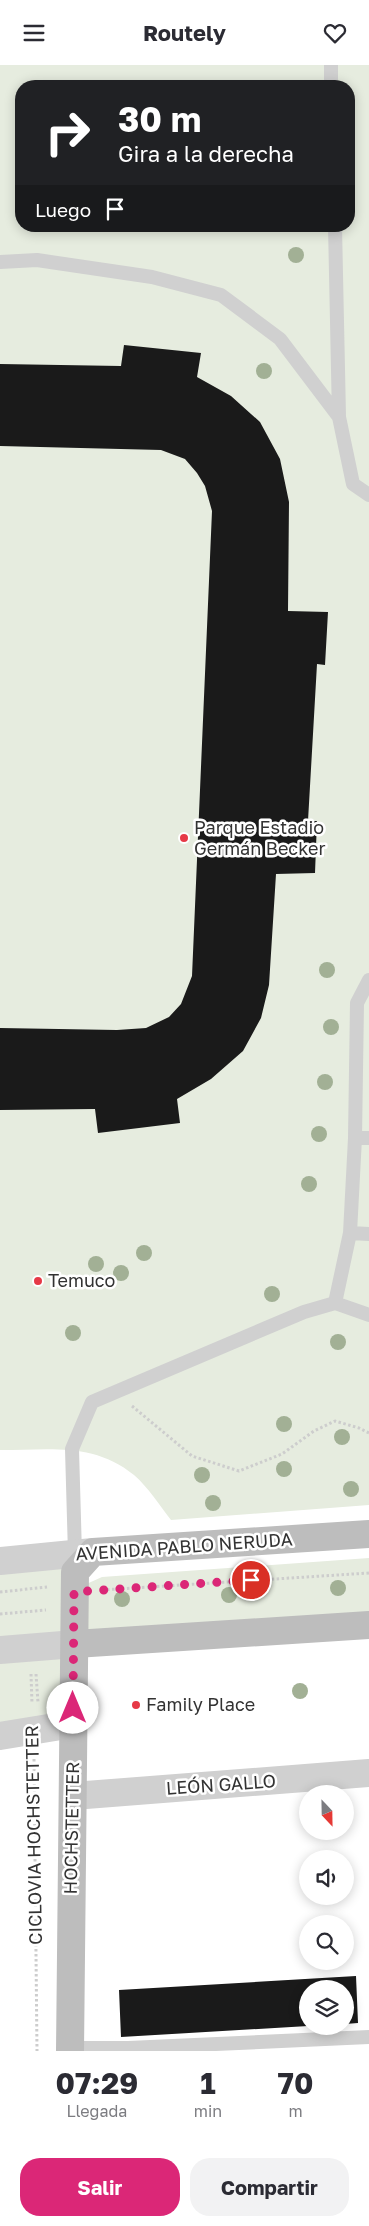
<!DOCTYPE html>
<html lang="es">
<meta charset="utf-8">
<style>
body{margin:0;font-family:"Golos Text",sans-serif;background:#f2f2f3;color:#2b2b33;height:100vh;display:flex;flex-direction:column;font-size:19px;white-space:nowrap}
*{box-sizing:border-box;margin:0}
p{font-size:16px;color:#7c7c81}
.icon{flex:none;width:28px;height:28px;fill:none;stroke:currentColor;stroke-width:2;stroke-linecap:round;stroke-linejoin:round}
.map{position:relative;height:1986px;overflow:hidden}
.side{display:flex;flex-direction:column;background:#fff;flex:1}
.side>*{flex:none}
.top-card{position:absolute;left:15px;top:15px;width:340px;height:152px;border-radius:20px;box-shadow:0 2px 12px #0003;background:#202124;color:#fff;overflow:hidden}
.needle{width:32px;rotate:158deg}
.fabs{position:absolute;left:299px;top:1720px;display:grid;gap:10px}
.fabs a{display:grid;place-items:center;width:55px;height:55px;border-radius:50%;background:#fff;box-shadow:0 2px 12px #0003;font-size:25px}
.pin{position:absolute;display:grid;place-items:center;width:42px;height:42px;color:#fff;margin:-21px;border:2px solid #fff;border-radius:50%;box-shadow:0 1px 5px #0007}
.me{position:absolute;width:55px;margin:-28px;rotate:0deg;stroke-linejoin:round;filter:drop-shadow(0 0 4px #0008)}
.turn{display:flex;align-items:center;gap:18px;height:105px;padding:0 20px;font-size:22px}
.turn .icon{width:65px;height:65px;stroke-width:2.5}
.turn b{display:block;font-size:35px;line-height:42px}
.then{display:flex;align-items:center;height:48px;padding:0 20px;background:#0003;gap:10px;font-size:19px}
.eta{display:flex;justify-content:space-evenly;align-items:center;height:85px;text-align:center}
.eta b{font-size:30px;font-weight:700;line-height:35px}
.primary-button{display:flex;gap:10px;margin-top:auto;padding:10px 20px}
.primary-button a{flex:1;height:58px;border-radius:20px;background:#db2777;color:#fff;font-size:20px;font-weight:700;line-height:58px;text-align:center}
.primary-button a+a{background:#f2f2f3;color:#2b2b33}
header{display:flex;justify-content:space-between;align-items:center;height:65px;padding:0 20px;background:#fff;font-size:22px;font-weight:700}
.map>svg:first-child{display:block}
</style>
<header><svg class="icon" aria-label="menu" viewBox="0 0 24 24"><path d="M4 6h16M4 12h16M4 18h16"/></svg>Routely<svg class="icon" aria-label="heart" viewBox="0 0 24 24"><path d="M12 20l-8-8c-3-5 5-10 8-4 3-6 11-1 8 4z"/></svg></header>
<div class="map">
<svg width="369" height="1986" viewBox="0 0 369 1986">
<rect width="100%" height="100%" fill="#fff"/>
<path fill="#e6ecdf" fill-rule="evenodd" d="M 0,0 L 369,0 L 369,1440 L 171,1455 C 160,1441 148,1422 134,1410 C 94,1377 49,1385 0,1385 ZM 21,21 L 349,21 L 349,161 L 21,161 Z
M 369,1493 L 369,1553 L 96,1575 L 82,1563 L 82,1521 L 102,1512 Z
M 68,1496 L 62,1653 L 0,1665 L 0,1502 Z"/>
<path fill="#1a1a1a" d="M 124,280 L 201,288 L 197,312 L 231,331 L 260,357 L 280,394 L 289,437 L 288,546 L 328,547 L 325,600 L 317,599 L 308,756 L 317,756 L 315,808 L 276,809 L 269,920 L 261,953 L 243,986 L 211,1014 L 177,1034 L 180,1058 L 98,1068 L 95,1044 L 0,1045 L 0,963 L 117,965 L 146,963 L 169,952 L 181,939 L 192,911 L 212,446 L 205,421 L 197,408 L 185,394 L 161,385 L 0,381 L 0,299 L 121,301 Z
M 356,1911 L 358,1958 L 345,1959 L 345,1924 L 308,1924 L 308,1961 L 121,1972 L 119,1925 Z"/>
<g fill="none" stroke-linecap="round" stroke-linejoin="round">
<path stroke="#cdcdcd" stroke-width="3" stroke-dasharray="2.5 2.5" stroke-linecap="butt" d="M 132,1341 L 192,1391 L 239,1406 L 282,1389 L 314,1366 L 335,1356 L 359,1363 L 369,1368
M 102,1525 L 369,1508
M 0,1527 L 47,1522
M 0,1549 L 46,1545
M 31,1609 L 32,1638
M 36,1609 L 38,1638
M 34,1694 L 37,1986"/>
<path stroke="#d0d0d0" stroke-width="14" d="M 331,0 L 331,21
M 335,161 L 339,352 L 353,419 L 369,430
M 0,197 L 37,195 L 152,212 L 221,230 L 280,274 L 339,352
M 355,1073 L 369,1073
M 350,1168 L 369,1169
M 335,1238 L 369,1250
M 75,1489 L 72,1384 L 92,1337 L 304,1247 L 335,1238 L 350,1168 L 355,1073 L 357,938 L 369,915
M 70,1983 L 128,1983 L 369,1972"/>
<path stroke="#d0d0d0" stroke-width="28" d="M 73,1731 L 369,1708"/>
<path stroke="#d0d0d0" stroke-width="28" d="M 0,1496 L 93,1487
M 0,1585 L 75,1579
M 0,1671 L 73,1659"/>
<path stroke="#bdbdbd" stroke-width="28" d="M 75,1579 L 369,1560
M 70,1986 L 75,1507 L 93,1487 L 369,1469"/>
</g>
<g fill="#a2b095">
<circle cx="296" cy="190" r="8"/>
<circle cx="264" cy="306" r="8"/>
<circle cx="327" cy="905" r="8"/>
<circle cx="331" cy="962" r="8"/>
<circle cx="325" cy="1017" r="8"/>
<circle cx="319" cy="1069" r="8"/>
<circle cx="309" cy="1119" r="8"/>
<circle cx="144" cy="1188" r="8"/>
<circle cx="96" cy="1199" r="8"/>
<circle cx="121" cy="1208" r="8"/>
<circle cx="272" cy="1229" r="8"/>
<circle cx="73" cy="1268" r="8"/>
<circle cx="338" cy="1277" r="8"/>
<circle cx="284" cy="1359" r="8"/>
<circle cx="342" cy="1372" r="8"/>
<circle cx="284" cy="1404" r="8"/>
<circle cx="202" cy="1410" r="8"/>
<circle cx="351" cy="1424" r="8"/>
<circle cx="213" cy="1438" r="8"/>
<circle cx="338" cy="1523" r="8"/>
<circle cx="229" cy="1530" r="8"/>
<circle cx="122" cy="1534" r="8"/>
<circle cx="300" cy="1626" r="8"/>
</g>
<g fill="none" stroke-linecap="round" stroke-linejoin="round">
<path stroke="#db2777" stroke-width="9" stroke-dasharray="0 16.2" d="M 73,1643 L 74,1527 L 251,1515"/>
</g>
<g fill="#e63946" stroke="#fff" stroke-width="2">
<circle cx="184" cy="773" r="5"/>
<circle cx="38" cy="1216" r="5"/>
<circle cx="136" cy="1640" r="5"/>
</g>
<g text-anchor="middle" stroke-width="5" stroke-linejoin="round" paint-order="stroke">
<g font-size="18" fill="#333" stroke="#fff" text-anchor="start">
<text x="194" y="769">Parque Estadio<tspan x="194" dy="21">Germán Becker</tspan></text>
<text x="48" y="1222">Temuco</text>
<text x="146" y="1646">Family Place</text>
</g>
<g font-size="18" fill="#333" stroke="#fff">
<text transform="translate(184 1482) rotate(-4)" y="6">AVENIDA PABLO NERUDA</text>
<text transform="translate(221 1720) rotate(-4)" y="6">LEÓN GALLO</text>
<text transform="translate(72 1763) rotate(-89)" y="6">HOCHSTETTER</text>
<text transform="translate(34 1770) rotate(-91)" y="6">CICLOVIA HOCHSTETTER</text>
</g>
</g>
</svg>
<div class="fabs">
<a><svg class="needle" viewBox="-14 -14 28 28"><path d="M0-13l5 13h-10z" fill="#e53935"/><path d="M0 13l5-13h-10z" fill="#7c7c81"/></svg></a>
<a><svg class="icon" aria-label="sound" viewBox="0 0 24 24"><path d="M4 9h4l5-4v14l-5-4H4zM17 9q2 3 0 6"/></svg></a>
<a><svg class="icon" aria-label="search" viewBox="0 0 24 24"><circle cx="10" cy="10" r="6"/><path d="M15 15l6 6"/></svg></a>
<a><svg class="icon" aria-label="layers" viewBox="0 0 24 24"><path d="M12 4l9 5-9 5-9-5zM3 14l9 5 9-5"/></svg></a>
</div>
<div class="pin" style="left:251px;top:1515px;background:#d93025"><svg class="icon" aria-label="arrive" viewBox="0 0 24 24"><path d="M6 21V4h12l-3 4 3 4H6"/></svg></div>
<svg class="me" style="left:73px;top:1643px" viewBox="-20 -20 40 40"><circle r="19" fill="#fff"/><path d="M0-13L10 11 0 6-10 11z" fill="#db2777"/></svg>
<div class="top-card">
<div class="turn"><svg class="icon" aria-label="right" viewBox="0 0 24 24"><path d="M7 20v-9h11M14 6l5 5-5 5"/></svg><div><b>30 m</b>Gira a la derecha</div></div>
<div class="then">Luego<svg class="icon" aria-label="arrive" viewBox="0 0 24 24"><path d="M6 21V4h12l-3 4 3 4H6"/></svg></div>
</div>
</div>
<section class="side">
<div class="eta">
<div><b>07:29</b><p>Llegada</p></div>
<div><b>1</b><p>min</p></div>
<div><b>70</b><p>m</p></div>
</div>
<div class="primary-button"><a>Salir</a><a>Compartir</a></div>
</section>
